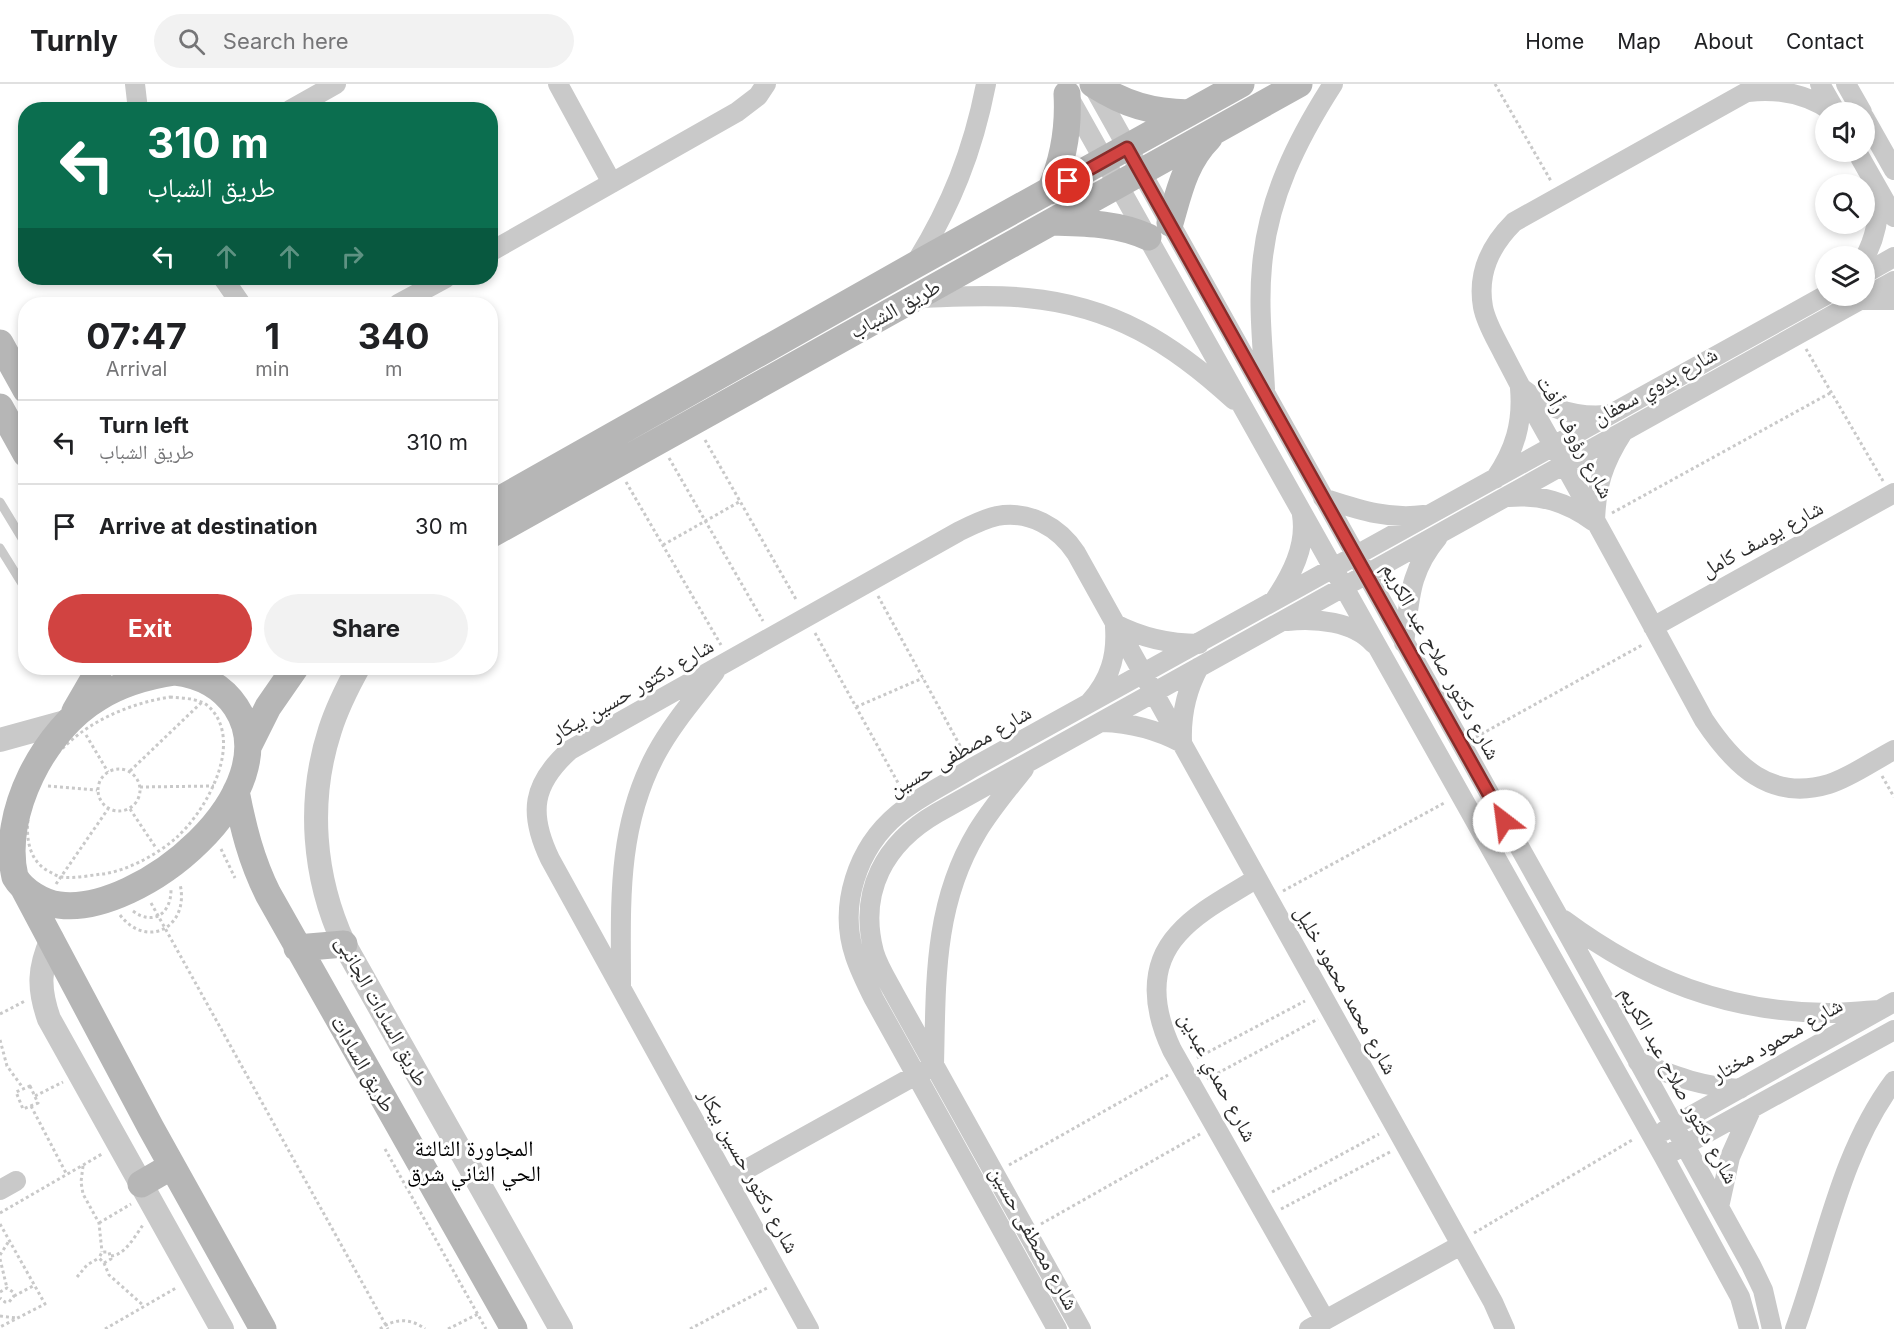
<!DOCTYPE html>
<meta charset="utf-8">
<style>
body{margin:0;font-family:Inter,"Noto Naskh Arabic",sans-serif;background:#f2f2f2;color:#202124;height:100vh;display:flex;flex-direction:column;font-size:22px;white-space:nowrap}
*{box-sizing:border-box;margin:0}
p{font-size:20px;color:#757577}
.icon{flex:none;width:33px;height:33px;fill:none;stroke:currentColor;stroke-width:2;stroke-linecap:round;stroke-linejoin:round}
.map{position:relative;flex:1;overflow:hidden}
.sheet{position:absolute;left:18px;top:213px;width:480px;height:378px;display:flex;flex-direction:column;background:#fff;border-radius:24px;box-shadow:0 3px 9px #0003}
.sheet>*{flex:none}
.banner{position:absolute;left:18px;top:18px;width:480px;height:183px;border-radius:24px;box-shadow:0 3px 9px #0003;background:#0b6e4f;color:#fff;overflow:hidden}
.tools{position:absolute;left:1815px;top:18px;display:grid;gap:12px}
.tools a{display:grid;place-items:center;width:60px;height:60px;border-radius:50%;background:#fff;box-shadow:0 3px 9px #0003;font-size:30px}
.pin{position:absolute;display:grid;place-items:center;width:51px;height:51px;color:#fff;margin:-26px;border:3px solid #fff;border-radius:50%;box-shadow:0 2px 6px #0007}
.me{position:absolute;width:66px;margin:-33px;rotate:330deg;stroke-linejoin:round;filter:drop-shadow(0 0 4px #0008)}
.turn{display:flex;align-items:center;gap:21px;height:126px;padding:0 30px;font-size:27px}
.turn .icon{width:78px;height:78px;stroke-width:2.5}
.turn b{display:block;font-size:42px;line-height:51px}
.lanes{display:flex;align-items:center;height:57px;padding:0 30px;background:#0003;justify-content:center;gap:30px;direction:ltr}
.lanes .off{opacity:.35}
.eta{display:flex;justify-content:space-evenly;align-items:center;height:102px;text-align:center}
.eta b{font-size:36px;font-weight:700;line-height:42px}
.cta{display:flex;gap:12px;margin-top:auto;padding:12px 30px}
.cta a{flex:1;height:69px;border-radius:36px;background:#d14341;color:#fff;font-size:24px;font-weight:700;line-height:69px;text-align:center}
.cta a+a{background:#f2f2f2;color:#202124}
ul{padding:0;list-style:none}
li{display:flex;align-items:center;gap:18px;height:84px;padding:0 30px;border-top:2px solid #e0e0e0}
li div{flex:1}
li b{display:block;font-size:22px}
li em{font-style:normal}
header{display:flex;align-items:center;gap:36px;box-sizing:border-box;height:84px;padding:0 30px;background:#fff;border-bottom:2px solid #e0e0e0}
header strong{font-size:28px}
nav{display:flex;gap:33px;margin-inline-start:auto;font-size:21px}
.search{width:420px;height:54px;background:#f2f2f2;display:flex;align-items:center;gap:15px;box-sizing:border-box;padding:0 21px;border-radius:33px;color:#757577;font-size:22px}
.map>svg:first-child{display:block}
</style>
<header>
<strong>Turnly</strong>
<div class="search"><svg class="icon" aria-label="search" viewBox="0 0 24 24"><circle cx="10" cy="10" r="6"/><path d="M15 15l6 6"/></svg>Search here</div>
<nav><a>Home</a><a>Map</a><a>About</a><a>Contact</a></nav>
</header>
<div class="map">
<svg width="1894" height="1245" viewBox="0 0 1894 1245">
<rect width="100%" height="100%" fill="#fff"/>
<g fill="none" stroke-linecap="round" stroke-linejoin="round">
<path stroke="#c9c9c9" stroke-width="3" stroke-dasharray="3 3" stroke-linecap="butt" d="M 1495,0 L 1551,97
M 1806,265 L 1883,397
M 705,356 L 797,517
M 669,374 L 763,537
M 626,398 L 721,561
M 1612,429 L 1832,308
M 663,461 L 739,418
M 878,512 L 964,669
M 815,549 L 902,706
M 170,613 C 180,614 192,614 201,618 C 208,620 214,628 217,633 C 238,670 204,729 176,754 C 156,771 129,786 103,790 C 90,791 75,795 62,793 C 58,793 54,790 50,788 C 19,773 26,729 36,702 C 41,688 53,673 65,662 C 93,635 132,619 170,613 Z
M 856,623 L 923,594
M 86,651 L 108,688
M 1476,653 L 1644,560
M98 706a21 21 0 1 1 42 0a21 21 0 1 1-42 0Z
M 130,687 L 202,618
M 1882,692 L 1894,713
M 48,702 L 97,706
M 140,703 L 214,702
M 130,725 L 156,764
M 221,765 L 235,794
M 56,800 L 108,725
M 1283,807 L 1446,718
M 151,819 L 388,1245
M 133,827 C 153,842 171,830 171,806
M 120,831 C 147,866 190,843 180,800
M 0,930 L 25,917
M 0,956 L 7,982 L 23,1004
M 1197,974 L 1305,917
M 1207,995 L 1318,935
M 30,1002 L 38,1019 L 23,1025 L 16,1008 Z
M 35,1012 L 63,998
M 31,1022 L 67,1091
M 385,1065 L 486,1245
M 1009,1081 L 1168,991
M 83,1082 L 81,1098 L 83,1110 L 99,1139 L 102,1168
M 1272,1108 L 1379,1050
M 1281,1125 L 1390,1068
M 0,1129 L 102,1070
M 99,1139 L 131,1120
M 0,1140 L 45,1220 L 0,1243
M 1041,1140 L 1200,1050
M 1474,1149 L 1634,1055
M 0,1171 L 9,1157
M 111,1172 C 125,1171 135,1152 143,1141
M 0,1175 L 7,1204
M 104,1179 L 111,1175 L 109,1168 L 102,1168 L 99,1174 L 104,1179 L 109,1191 L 144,1222
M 77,1193 L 87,1181 L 99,1174
M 0,1208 L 7,1204 L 13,1208 L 14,1212 L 9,1218 L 5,1218 L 0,1214
M 14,1212 L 35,1201
M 0,1232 L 16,1234
M 105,1245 L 176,1204
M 380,1245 C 394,1234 411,1234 425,1245
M 448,1245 L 478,1230
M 690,1245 L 767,1204"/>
<path stroke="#c9c9c9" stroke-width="9" d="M 0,418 L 26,461
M 0,464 L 26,506"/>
<path stroke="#c9c9c9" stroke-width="20" d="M 135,0 L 138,26
M 558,0 L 612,99
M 1092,0 L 1558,832 L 1751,1181 L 1763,1206 L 1772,1245
M 1761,0 L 1514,138 C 1490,162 1477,189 1483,223 C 1486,239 1496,255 1503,269 C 1521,304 1540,339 1560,373 C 1609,460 1656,548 1704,636 C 1734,681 1770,718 1829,700 C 1851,693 1873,677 1894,666
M 1820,0 L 1836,28
M 1846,0 L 1862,28
M 1748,8 C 1780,4 1807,10 1833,28
M 1067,10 L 1664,1073 L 1740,1213 L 1749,1245
M 290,26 L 336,0
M 1864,33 L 1894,86
M 1857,68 L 1894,133
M 490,168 L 737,28 L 758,12 L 766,0
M 1864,175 C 1876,153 1879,133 1879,108
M 915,180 C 951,122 973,67 986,0
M 1864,190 L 1894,173
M 223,194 L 241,220
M 917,214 C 953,213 991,210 1027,214 C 1113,222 1172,259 1234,316
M 1863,216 L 1894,216
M 398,220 L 446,194
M 1265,305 C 1263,264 1258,223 1262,182 C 1268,114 1297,56 1333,0
M 1523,305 C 1548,325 1575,334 1607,331
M 1495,395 C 1515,366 1523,339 1520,304
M 1508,413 C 1541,410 1566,418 1593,437
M 1323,414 C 1357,425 1387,436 1424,431
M 1595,438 C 1596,402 1603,379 1623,348
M 1274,517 C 1291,492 1307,462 1302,431
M 1287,537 C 1315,534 1354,537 1374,560
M 1115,540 C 1142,554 1168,560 1199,560
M 1653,543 L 1894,409
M 1404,559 C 1410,516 1408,489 1438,453
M 1090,618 C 1110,596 1117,572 1115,543
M 1102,638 C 1131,639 1156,645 1182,659
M 1182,657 C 1181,630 1186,607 1199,583
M 1257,794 C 1231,811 1199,826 1178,850 C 1147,884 1154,928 1172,966 L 1325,1236
M 1564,836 C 1645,896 1727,928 1828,929 C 1845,929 1862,927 1879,926
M 621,903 C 621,821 616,745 656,670 C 672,640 695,614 715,588
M 1638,978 C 1675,992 1699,1002 1740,1005
M 1664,1047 L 1894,918
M 1674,1067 L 1894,946
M 727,1096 L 934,981 C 936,899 933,821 977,748 C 991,725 1007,706 1024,685
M 0,1106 L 16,1097
M 1719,1123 L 1730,1073 L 1751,1026
M 809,1245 L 550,775 C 528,729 532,700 570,666 L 958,448 C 970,442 983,435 997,432 C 1029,426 1059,443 1076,469 L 1493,1218 L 1505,1245
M 1057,1245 L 874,915 C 867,901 860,887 855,872 C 838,822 857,764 898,730 C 920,712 948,699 972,684 L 1826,211
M 1081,1245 L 894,909 C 887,896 878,882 874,868 C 858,807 885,759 937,729 L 1894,197
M 1309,1245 L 1461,1161
M 1795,1245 C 1825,1163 1840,1069 1894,997"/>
<path stroke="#c9c9c9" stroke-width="24" d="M 358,584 C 347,604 337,624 330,646 C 307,717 313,793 344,860 L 561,1245
M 0,656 L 65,638
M 52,855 C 39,884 38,904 49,935 L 222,1245"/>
<path stroke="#b6b6b6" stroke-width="27" d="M 1093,0 C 1126,21 1151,28 1189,29
M 1050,107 C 1064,75 1069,45 1067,10
M 1052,138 C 1084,139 1118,139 1148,153
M 1170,139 C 1179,108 1185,78 1209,54
M 0,259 L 26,306
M 0,323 L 26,370
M 490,421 L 915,181 L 1241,0
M 490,451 L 1299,0
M 175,588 C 200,591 222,602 236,623 C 291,707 140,832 59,821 C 43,819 23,807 15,793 C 0,730 45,645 98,614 C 122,599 148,592 175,588 Z
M 75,627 L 100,584
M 248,663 L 268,623 L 295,584
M 236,707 C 243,743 251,776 268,810 L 514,1245
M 24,805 L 151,1044 L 263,1245
M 297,864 L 344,860
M 141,1100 L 172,1082"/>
</g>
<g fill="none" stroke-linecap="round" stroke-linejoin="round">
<defs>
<path id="route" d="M 1068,97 L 1127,64 L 1504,737"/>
</defs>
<use href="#route" stroke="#882c2a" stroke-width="15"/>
<use href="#route" stroke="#d14341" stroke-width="10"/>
</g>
<g text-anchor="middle" stroke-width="6" stroke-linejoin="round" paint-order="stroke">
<g font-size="21" fill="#2c2c2c" stroke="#fff">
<text transform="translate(895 225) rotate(-29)" y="7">طريق الشباب</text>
<text transform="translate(1655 302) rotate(-29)" y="7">شارع بدوي سعفان</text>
<text transform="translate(1575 353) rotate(61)" y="7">شارع رؤوف رأفت</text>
<text transform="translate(1762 455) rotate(-29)" y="7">شارع يوسف كامل</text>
<text transform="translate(1441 577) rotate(61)" y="7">شارع دكتور صلاح عبد الكريم</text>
<text transform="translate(632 606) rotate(-30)" y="7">شارع دكتور حسين بيكار</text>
<text transform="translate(960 667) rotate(-30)" y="7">شارع مصطفى حسين</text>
<text transform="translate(1346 906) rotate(61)" y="7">شارع محمد محمود خليل</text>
<text transform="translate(382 927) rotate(61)" y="7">طريق السادات الجانبى</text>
<text transform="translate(1777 956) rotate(-30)" y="7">شارع محمود مختار</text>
<text transform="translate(363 980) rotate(60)" y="7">طريق السادات</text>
<text transform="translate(1218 993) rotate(62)" y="7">شارع حمدي عبدين</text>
<text transform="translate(1679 1001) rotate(61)" y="7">شارع دكتور صلاح عبد الكريم</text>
<text transform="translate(749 1087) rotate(61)" y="7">شارع دكتور حسين بيكار</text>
<text transform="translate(1034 1154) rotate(61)" y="7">شارع مصطفى حسين</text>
</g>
<g font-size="22" fill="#000" stroke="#fff">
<text x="474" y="1072">المجاورة الثالثة<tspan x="474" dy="25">الحي الثاني شرق</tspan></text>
</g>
</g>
</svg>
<div class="tools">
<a><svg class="icon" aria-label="sound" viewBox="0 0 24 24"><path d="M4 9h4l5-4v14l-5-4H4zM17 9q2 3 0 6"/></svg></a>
<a><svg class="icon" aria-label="search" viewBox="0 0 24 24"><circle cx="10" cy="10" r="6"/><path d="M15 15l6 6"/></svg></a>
<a><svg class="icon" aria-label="layers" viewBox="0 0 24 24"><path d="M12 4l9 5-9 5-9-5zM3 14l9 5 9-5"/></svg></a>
</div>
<div class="pin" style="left:1068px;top:97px;background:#d93025"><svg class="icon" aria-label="arrive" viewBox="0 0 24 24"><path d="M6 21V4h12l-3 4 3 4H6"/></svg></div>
<svg class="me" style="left:1504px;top:737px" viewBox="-20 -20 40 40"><circle r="19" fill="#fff"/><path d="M0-13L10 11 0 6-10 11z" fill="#d14341"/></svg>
<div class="banner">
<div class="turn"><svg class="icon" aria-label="left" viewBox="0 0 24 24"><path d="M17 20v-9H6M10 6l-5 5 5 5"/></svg><div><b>310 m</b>طريق الشباب</div></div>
<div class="lanes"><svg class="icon" aria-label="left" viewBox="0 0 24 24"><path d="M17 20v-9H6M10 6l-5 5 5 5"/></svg><svg class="icon off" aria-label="ahead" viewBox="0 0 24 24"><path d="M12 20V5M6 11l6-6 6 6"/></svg><svg class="icon off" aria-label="ahead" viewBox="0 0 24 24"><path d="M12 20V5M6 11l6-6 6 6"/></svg><svg class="icon off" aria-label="right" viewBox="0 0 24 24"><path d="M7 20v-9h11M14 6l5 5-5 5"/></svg></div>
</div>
<section class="sheet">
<div class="eta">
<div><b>07:47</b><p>Arrival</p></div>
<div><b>1</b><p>min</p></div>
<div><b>340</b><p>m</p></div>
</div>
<ul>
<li><svg class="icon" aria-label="left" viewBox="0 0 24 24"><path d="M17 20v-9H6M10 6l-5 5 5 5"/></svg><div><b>Turn left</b><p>طريق الشباب</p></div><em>310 m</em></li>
<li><svg class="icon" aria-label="arrive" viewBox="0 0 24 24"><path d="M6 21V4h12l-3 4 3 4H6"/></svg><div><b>Arrive at destination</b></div><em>30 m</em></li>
</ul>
<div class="cta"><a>Exit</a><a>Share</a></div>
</section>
</div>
